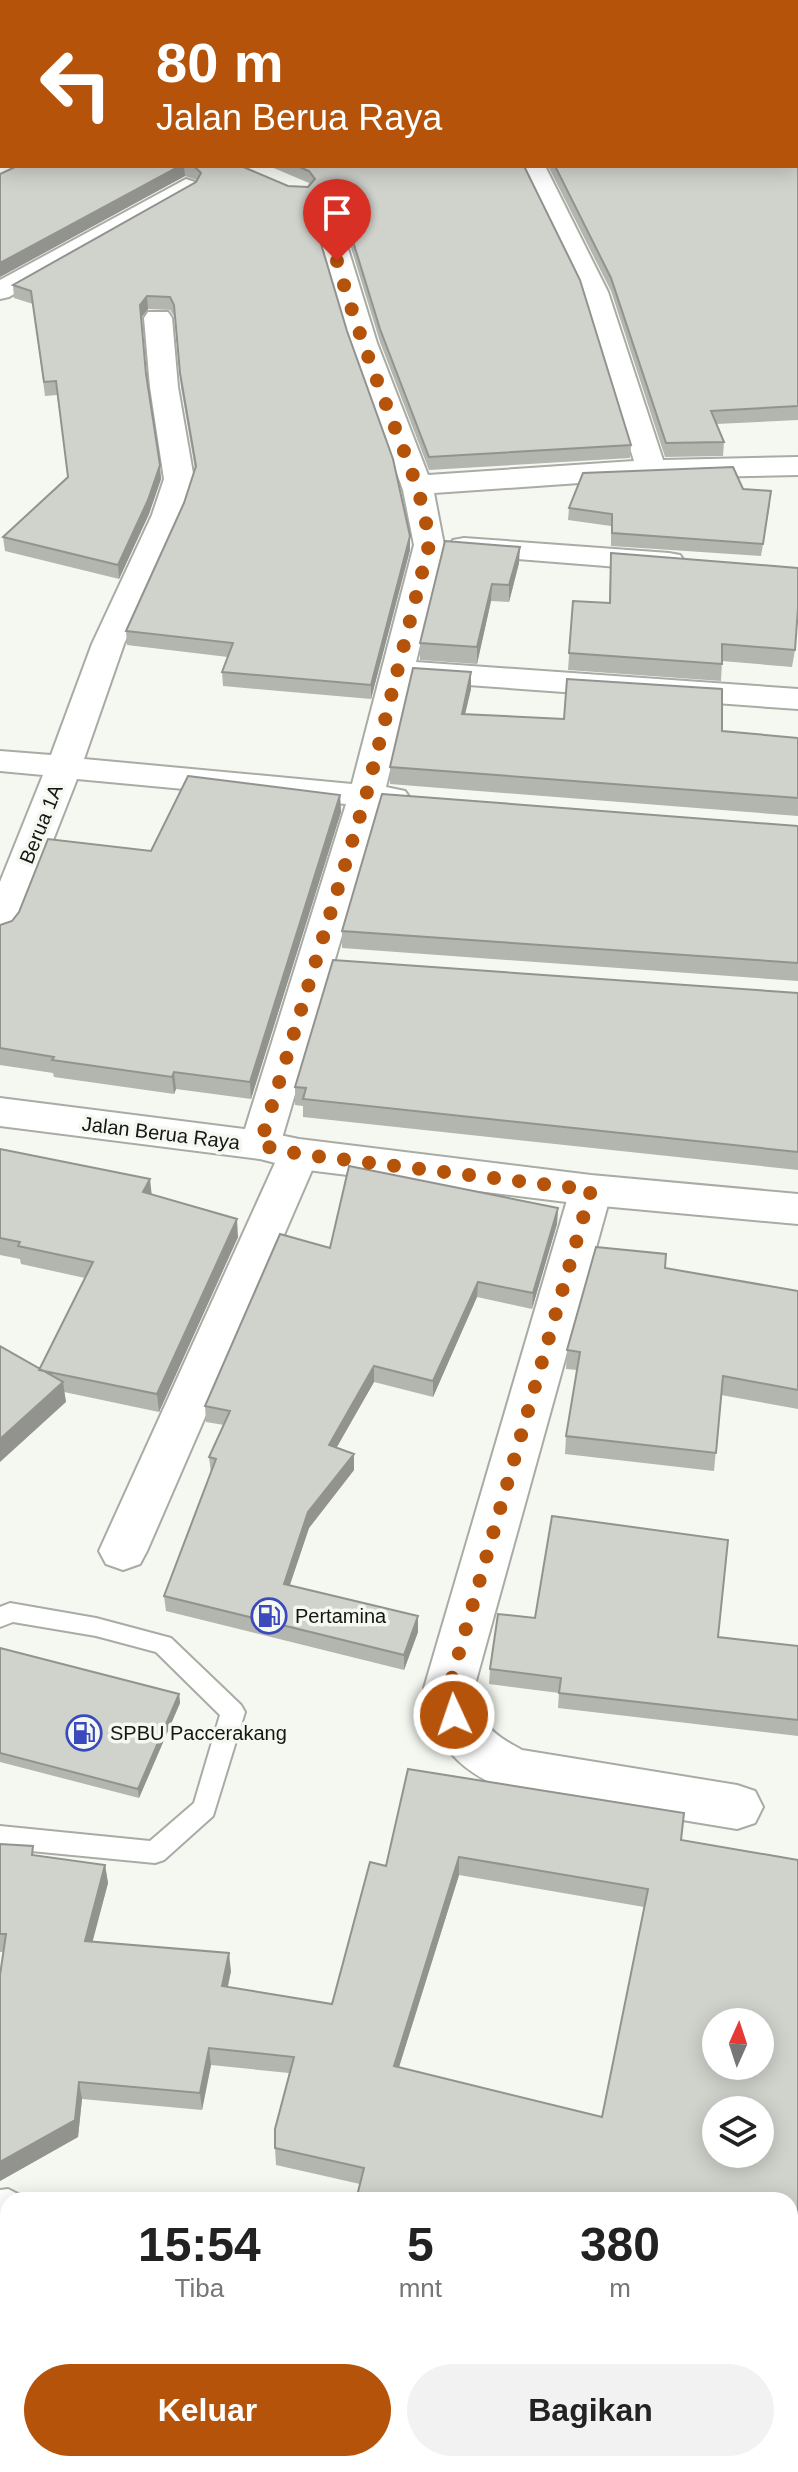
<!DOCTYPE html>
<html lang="id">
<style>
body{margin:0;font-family:Helvetica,sans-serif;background:#f2f2f2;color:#222;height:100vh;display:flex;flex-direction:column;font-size:30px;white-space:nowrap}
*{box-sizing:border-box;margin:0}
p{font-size:26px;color:#767676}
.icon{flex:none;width:44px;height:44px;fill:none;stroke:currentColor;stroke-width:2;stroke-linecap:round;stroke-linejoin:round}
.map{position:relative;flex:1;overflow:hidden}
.sheet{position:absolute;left:0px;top:2192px;width:798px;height:280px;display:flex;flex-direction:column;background:#fff;border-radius:24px 24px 0 0;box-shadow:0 4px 20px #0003}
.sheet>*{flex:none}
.top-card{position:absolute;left:0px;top:0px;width:798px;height:168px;box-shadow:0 4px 20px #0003;background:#b45309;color:#fff;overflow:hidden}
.needle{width:52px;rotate:3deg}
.controls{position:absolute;left:702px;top:2008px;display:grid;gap:16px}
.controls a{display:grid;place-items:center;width:72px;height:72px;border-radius:50%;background:#fff;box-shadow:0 4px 20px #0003;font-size:40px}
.pin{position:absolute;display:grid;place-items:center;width:68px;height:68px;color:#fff;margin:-82px -34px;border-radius:50% 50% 50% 0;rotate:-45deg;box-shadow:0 0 8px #0007}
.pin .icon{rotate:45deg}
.me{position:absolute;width:88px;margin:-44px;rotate:357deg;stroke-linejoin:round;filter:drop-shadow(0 0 6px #0008)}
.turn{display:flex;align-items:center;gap:28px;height:168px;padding:0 24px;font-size:36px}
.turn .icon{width:104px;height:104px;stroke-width:2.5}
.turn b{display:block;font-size:56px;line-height:68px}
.eta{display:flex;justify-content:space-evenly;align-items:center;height:136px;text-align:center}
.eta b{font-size:48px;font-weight:600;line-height:56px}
.action{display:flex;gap:16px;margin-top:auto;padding:16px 24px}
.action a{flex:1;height:92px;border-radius:48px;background:#b45309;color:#fff;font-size:32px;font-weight:600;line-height:92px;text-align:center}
.action a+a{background:#f2f2f2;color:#222}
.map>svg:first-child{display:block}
</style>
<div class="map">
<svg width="798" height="2472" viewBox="0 0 798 2472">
<rect width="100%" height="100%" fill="#f5f8f1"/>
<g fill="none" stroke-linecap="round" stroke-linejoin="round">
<defs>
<path id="lane" d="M 10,1603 L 96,1618 L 171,1638 L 241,1705 L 245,1712 L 213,1816 L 164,1860 L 155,1863 L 0,1848 L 0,1826 L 150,1841 L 194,1803 L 220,1715 L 156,1652 L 96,1636 L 13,1622 L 0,1627 L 0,1607 Z"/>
<path id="street" d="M 521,166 L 545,166 L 608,292 L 663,460 L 798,457 L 798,475 L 651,478 L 434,493 L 444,545 L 416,662 L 798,689 L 798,709 L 412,681 L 386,787 L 405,791 L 410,798 L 405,805 L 380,807 L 280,1145 L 274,1155 L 260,1159 L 246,1155 L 240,1145 L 346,804 L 77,779 L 19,927 L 13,935 L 0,939 L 0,882 L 43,775 L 0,771 L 0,751 L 51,755 L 92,644 L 152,515 L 164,479 L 150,387 L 144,318 L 148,312 L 168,312 L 172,318 L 178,387 L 194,479 L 182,515 L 124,644 L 84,759 L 352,784 L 414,545 L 403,490 L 350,343 L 319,239 L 323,233 L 341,233 L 345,239 L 377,343 L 428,475 L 634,461 L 582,292 Z
M 186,179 L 195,182 L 199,187 L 195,192 L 9,297 L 0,299 L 0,280 Z
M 464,538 L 669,553 L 680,555 L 685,562 L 680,569 L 669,571 L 453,554 L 449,547 L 453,540 Z
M 299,1140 L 313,1144 L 319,1154 L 147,1551 L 140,1564 L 123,1570 L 106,1564 L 99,1551 L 279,1154 L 285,1144 Z
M 591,1176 L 606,1180 L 612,1190 L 474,1688 C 481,1725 489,1732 522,1750 L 737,1785 L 755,1791 L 763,1807 L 755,1823 L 737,1829 L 513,1792 C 458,1772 435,1746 424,1688 L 570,1190 L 576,1180 Z
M 8,2189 L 30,2200 L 8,2200 L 8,2245 L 0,2246 L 0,2190 Z"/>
<path id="secondary" d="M 0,1098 L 260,1131 L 299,1139 L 591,1175 L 798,1194 L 798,1224 L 591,1205 L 299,1169 L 260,1159 L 0,1126 Z"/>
</defs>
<use href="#lane" stroke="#a9aba5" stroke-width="4"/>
<use href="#street" stroke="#a9aba5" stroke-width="4"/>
<use href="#secondary" stroke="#a9aba5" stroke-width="4"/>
<use href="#lane" fill="#fff" fill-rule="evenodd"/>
<use href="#street" fill="#fff" fill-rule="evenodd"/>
<use href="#secondary" fill="#fff" fill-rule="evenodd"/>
</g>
<path fill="#b3b5af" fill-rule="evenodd" d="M 796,110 L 798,110 L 798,136 L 796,136 Z
M 798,157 L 798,420 L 716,424 L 724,442 L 723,456 L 665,457 L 611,291 L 548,166 L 796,166 Z
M 17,166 L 241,166 L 288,186 L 308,187 L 309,183 L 269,166 L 524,166 L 631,445 L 630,458 L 429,470 L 380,342 L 348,238 L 341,230 L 320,231 L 318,236 L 410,536 L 410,550 L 371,699 L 223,686 L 222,672 L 228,657 L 127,645 L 126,631 L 184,503 L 195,469 L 181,387 L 175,318 L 170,310 L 148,309 L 141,318 L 146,374 L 161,479 L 149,514 L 119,579 L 5,551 L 3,537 L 68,477 L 57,395 L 45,396 L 33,304 L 14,298 L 13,285 L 196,182 L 197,180 L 185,176 L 0,277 L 0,174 Z
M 743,489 L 770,504 L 761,556 L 611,546 L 611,526 L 568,520 L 569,508 Z
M 445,541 L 519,563 L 509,602 L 491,601 L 477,664 L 420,660 L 420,643 Z
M 611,553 L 795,650 L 792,667 L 722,661 L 721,681 L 568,670 L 573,601 L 609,603 Z
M 471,672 L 471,689 L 465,714 L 722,731 L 798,738 L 798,816 L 390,784 L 390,767 Z
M 340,795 L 341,812 L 251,1099 L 176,1089 L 174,1094 L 54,1077 L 53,1073 L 0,1065 L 0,925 L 12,921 L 151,851 Z
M 798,826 L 798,981 L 342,948 L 342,931 Z
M 798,993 L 798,1170 L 303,1117 L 303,1106 L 295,1105 L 295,1087 Z
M 0,1149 L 151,1194 L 238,1237 L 159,1412 L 64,1392 L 66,1402 L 40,1369 L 85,1278 L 21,1264 L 20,1259 L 0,1255 Z
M 558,1208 L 557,1224 L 532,1309 L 477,1297 L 433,1397 L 374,1382 L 336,1448 L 354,1454 L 354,1470 L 309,1528 L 290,1585 L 418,1616 L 418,1632 L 404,1670 L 166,1611 L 164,1596 L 211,1473 L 209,1457 L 224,1425 L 206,1422 L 205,1406 L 330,1248 Z
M 665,1268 L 798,1291 L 798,1409 L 721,1395 L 714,1471 L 565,1454 L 566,1436 L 577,1370 L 566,1369 L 567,1350 Z
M 718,1637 L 798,1646 L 798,1736 L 558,1708 L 559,1693 L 489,1684 L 490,1669 Z
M 0,1648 L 179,1694 L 180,1703 L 139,1798 L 0,1762 Z
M 408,1769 L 681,1840 L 790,2200 L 360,2184 L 276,2165 L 275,2148 L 289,2073 L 211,2065 L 202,2110 L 82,2099 L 78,2137 L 0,2181 L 0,1975 L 3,1952 L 0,1952 L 0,1844 L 35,1855 L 105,1865 L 108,1883 L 92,1942 L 231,1971 L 228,1987 L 332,2004 L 386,1866 ZM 459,1875 L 644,1907 L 602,2117 L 399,2067 Z
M 8,2217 L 8,2350 L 0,2351 L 0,2232 L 6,2231 Z"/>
<path fill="#92938f" d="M 796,93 L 798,93 L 798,105 L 796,105 Z
M 180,166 L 184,166 L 185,176 L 0,277 L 0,263 Z
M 320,219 L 320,231 L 316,240 L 316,227 Z
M 147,296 L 148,309 L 141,318 L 140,305 Z
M 160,465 L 161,479 L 149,514 L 119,579 L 118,565 Z
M 410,536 L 410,550 L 371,699 L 371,685 Z
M 520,547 L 519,563 L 509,602 L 509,585 Z
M 492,584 L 491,601 L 477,664 L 477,647 Z
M 471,672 L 471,689 L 461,731 L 462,714 Z
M 340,795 L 341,812 L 251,1099 L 250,1082 Z
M 174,1072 L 176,1089 L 174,1094 L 172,1077 Z
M 150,1179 L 152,1197 L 143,1192 Z
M 558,1208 L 557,1224 L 532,1309 L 533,1293 Z
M 237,1219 L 238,1237 L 159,1412 L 157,1394 Z
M 478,1282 L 477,1297 L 433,1397 L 433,1381 Z
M 374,1366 L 374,1382 L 329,1461 L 329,1445 Z
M 63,1382 L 66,1402 L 0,1462 L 0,1439 Z
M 354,1454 L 354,1470 L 309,1528 L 285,1599 L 284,1584 L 308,1512 Z
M 418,1616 L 418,1632 L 404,1670 L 404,1655 Z
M 179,1694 L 180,1703 L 139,1798 L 138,1789 Z
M 459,1857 L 459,1875 L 394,2083 L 394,2066 Z
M 105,1865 L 108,1883 L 88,1959 L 85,1941 Z
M 229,1953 L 231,1971 L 224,2003 L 222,1986 Z
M 209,2048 L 211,2065 L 202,2110 L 200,2093 Z
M 79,2082 L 82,2099 L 78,2137 L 0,2181 L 0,2162 Z
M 132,2464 L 137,2464 L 136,2472 L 131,2472 Z"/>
<path fill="#d0d2cc" stroke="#92938f" stroke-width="2" fill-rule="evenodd" d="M 66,0 L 798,0 L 798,93 L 796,93 L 796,2 L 63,2 Z
M 0,21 L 2,21 L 2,150 L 0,150 Z
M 796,110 L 798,110 L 798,124 L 796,124 Z
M 796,147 L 798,157 L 798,406 L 711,411 L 724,442 L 666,443 L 611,278 L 555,166 L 796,166 Z
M 17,166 L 180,166 L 0,263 L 0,174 Z
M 192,166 L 241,166 L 288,186 L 308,187 L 315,179 L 309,171 L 297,166 L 524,166 L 580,280 L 631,445 L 429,457 L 380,329 L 348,225 L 341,217 L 320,219 L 316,227 L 347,331 L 393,459 L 410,536 L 371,685 L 222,672 L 233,643 L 126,631 L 184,503 L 196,466 L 180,373 L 174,305 L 170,297 L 147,296 L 140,305 L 146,374 L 160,465 L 148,500 L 118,565 L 3,537 L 68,477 L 56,381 L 44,382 L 31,291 L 13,285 L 196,182 L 201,173 L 195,167 Z
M 733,467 L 743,489 L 771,491 L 763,544 L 612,533 L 612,514 L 569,508 L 583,473 Z
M 445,541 L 520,547 L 509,585 L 492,584 L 477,647 L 420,643 Z
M 611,553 L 798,568 L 798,608 L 795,650 L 722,644 L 722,664 L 569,653 L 573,601 L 610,603 Z
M 413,668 L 471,672 L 462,714 L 564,719 L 567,679 L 722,689 L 722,731 L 798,738 L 798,798 L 390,767 Z
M 188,776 L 340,795 L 250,1082 L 174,1072 L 172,1077 L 52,1060 L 54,1057 L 0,1048 L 0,925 L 12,921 L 19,912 L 48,839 L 151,851 Z
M 382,794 L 798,826 L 798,963 L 342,931 Z
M 333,960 L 798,993 L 798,1152 L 303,1099 L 306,1088 L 295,1087 Z
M 0,1149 L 150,1179 L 143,1192 L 237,1219 L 157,1394 L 39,1370 L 93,1262 L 18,1246 L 20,1242 L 0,1238 Z
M 349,1166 L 558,1208 L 533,1293 L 478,1282 L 433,1381 L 374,1366 L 329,1445 L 354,1454 L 308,1512 L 284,1584 L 418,1616 L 404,1655 L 164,1596 L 216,1459 L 209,1457 L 230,1411 L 205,1406 L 280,1234 L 330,1248 Z
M 596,1247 L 666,1254 L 665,1268 L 798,1291 L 798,1390 L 723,1376 L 716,1453 L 566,1436 L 580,1352 L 567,1350 Z
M 0,1346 L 63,1382 L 0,1439 Z
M 552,1516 L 728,1540 L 718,1637 L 798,1646 L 798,1720 L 559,1693 L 561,1678 L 490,1669 L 498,1614 L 535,1618 Z
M 0,1648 L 179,1694 L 138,1789 L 0,1753 Z
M 408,1769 L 684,1813 L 681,1840 L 798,1860 L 798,2472 L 697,2472 L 699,2464 L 790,2464 L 790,2200 L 356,2200 L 364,2168 L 275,2148 L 275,2129 L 294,2057 L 209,2048 L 200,2093 L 79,2082 L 75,2120 L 0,2162 L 0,1975 L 6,1934 L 0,1934 L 0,1844 L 33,1846 L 32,1855 L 105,1865 L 85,1941 L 229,1953 L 222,1986 L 332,2004 L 370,1862 L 386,1866 ZM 459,1857 L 648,1889 L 602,2117 L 394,2066 ZM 716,2022 L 760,2022 L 760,2066 L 716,2066 ZM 716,2110 L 760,2110 L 760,2154 L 716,2154 Z
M 7,2217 L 8,2334 L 0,2335 L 0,2232 L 6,2231 Z
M 61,2464 L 132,2464 L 131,2472 L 60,2472 Z
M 315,2464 L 436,2464 L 435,2472 L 313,2472 Z"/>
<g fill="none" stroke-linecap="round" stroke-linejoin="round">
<path stroke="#b45309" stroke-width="14" stroke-dasharray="0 25.2" d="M 337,261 C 352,315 372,368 392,420 C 408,463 425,499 429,545 L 366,796 L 260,1145 L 299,1154 L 591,1190 L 449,1688 L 454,1715"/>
</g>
<defs>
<symbol id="fuel-ring" viewBox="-11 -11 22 22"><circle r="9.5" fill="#f5f8f1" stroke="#3a4abd" stroke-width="1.5"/><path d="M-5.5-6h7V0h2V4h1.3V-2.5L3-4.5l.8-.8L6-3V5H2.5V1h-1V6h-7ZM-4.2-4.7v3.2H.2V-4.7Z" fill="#3a4abd"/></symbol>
</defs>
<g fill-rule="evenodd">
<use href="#fuel-ring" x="249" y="1596" width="40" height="40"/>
<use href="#fuel-ring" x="64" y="1713" width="40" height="40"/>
</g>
<g text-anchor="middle" stroke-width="7" stroke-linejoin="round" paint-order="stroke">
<g font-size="20" fill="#161614" stroke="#f5f8f1">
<text transform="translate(41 824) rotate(-68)" y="7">Berua 1A</text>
<text transform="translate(161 1133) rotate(7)" y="7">Jalan Berua Raya</text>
</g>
<g font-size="20" fill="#161614" stroke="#f5f8f1" text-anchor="start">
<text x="295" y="1623">Pertamina</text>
<text x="110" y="1740">SPBU Paccerakang</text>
</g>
</g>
</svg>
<div class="controls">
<a><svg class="needle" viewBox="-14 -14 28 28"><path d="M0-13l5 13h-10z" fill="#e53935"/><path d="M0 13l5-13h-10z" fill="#767676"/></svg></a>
<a><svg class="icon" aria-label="layers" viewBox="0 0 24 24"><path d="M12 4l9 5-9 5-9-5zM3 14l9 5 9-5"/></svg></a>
</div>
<div class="pin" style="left:337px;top:261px;background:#d93025"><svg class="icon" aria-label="arrive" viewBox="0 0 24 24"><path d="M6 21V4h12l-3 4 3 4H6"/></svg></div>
<svg class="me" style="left:454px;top:1715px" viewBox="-20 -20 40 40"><circle r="17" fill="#b45309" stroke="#fff" stroke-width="3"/><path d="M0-11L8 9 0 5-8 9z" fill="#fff"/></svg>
<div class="top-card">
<div class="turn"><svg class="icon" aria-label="left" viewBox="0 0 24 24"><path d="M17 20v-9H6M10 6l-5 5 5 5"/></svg><div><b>80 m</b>Jalan Berua Raya</div></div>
</div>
<section class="sheet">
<div class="eta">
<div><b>15:54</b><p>Tiba</p></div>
<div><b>5</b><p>mnt</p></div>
<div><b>380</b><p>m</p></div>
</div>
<div class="action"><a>Keluar</a><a>Bagikan</a></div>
</section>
</div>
